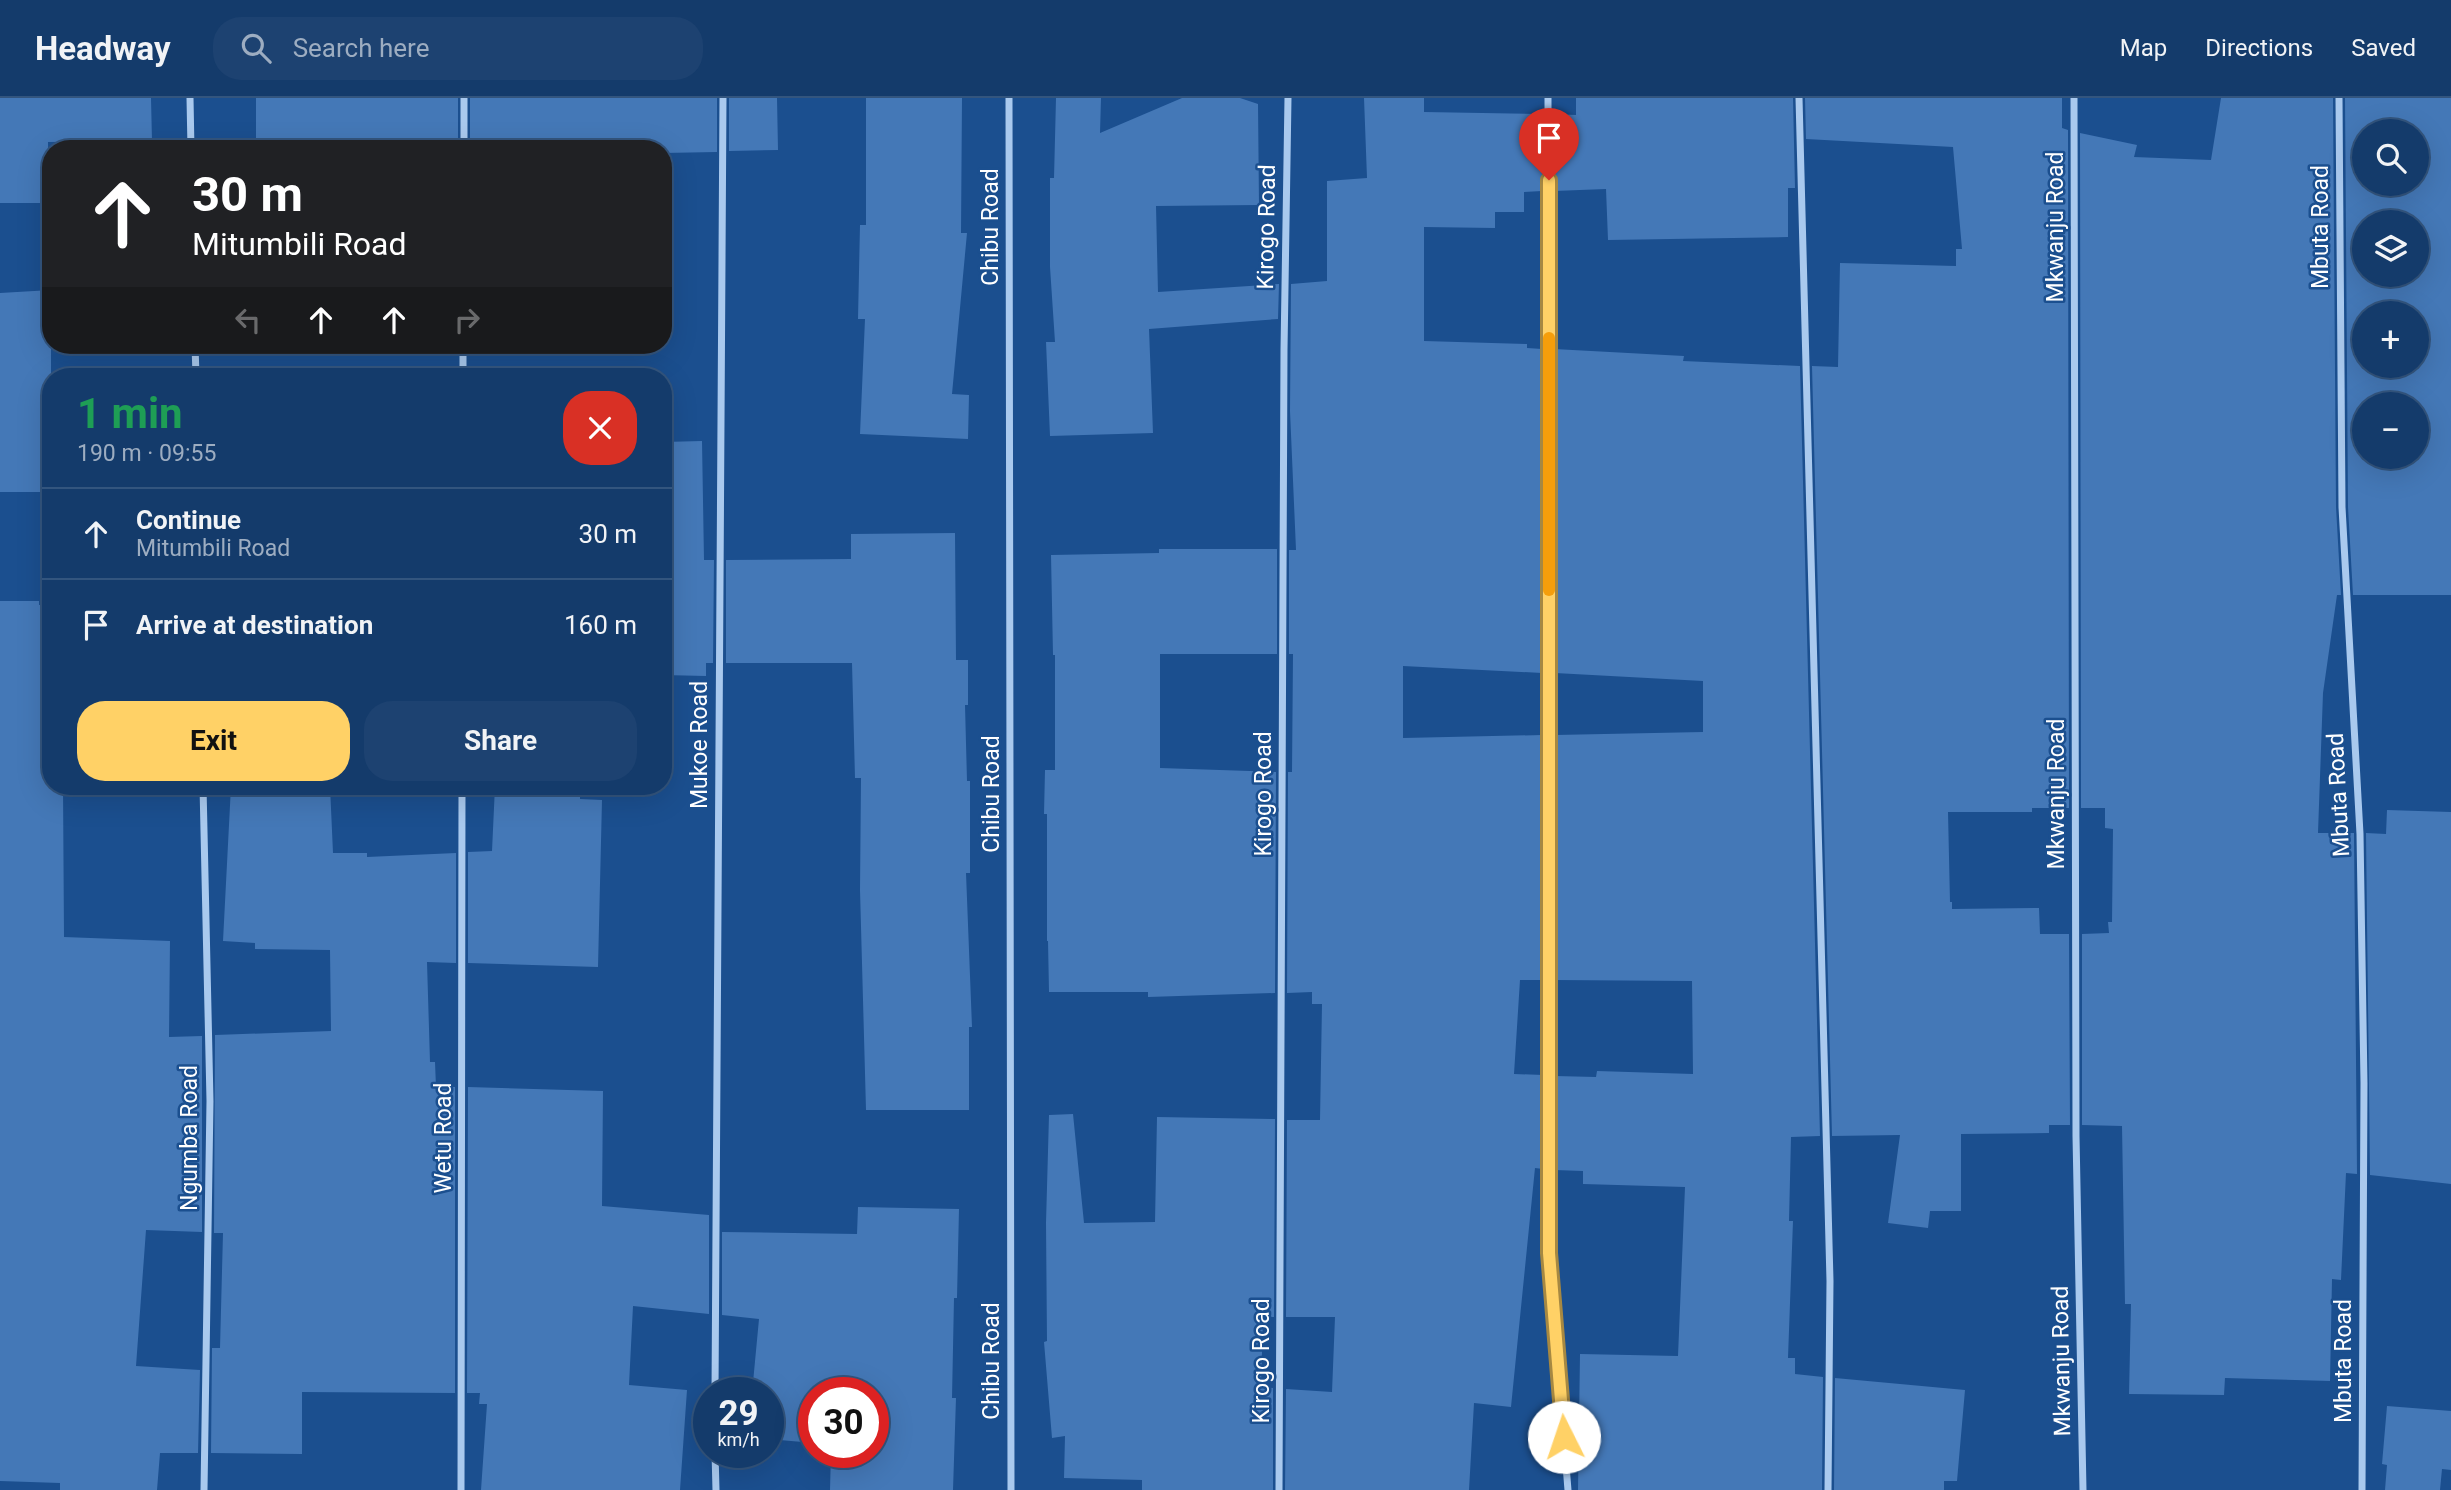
<!DOCTYPE html>
<meta charset="utf-8">
<style>
body{margin:0;font-family:Roboto,sans-serif;background:#1d4271;color:#f1f3f6;height:100vh;display:flex;flex-direction:column;font-size:26px;white-space:nowrap}
*{box-sizing:border-box;margin:0}
p{font-size:23px;color:#9dadc1}
.icon{flex:none;width:38px;height:38px;fill:none;stroke:currentColor;stroke-width:2;stroke-linecap:round;stroke-linejoin:round}
.map{position:relative;flex:1;overflow:hidden}
.side{position:absolute;left:42px;top:270px;width:630px;height:427px;display:flex;flex-direction:column;background:#143b6b;border-radius:28px;box-shadow:0 7px 28px #0002,0 0 0 2px #33557e}
.side>*{flex:none}
.guide{position:absolute;left:42px;top:42px;width:630px;height:214px;border-radius:28px;box-shadow:0 7px 28px #0002,0 0 0 2px #33557e;background:#202124;color:#fff;overflow:hidden}
.fabs{position:absolute;left:2352px;top:21px;display:grid;gap:14px}
.fabs a{display:grid;place-items:center;width:77px;height:77px;border-radius:50%;background:#143b6b;box-shadow:0 7px 28px #0002,0 0 0 2px #33557e;font-size:35px}
.speed{position:absolute;left:693px;top:1279px;display:flex;gap:14px;font-size:35px;font-weight:700;text-align:center}
.speed>*{display:grid;place-content:center;width:91px;height:91px;border-radius:50%;background:#143b6b;box-shadow:0 7px 28px #0002,0 0 0 2px #33557e;line-height:1}
.speed small{font-size:18px;font-weight:400}
.speed .limit{border:10px solid #d22;background:#fff;color:#111}
.pin{position:absolute;display:grid;place-items:center;width:60px;height:60px;color:#fff;margin:-72px -30px;border-radius:50% 50% 50% 0;rotate:-45deg;box-shadow:0 0 7px #0007}
.pin .icon{rotate:45deg}
.me{position:absolute;width:77px;margin:-38px;rotate:356deg;stroke-linejoin:round;filter:drop-shadow(0 0 5px #0008)}
.turn{display:flex;align-items:center;gap:24px;height:147px;padding:0 35px;font-size:32px}
.turn .icon{width:91px;height:91px;stroke-width:2.5}
.turn b{display:block;font-size:49px;line-height:60px}
.lanes{display:flex;align-items:center;height:66px;padding:0 35px;background:#0003;justify-content:center;gap:35px;direction:ltr}
.lanes .off{opacity:.35}
.round{display:grid;place-items:center;flex:none;width:74px;height:74px;border-radius:28px;background:#1d4271}
.headline{display:flex;align-items:center;justify-content:space-between;height:119px;padding:0 35px}
h1{font-size:42px;font-weight:700;line-height:52px;color:#1e9e55}
.action{display:flex;gap:14px;margin-top:auto;padding:14px 35px}
.action a{flex:1;height:80px;border-radius:28px;background:#ffd166;color:#111;font-size:28px;font-weight:700;line-height:80px;text-align:center}
.action a+a{background:#1d4271;color:#f1f3f6}
ul{padding:0;list-style:none}
li{display:flex;align-items:center;gap:21px;height:91px;padding:0 35px;border-top:2px solid #33557e}
li div{flex:1}
li b{display:block;font-size:26px}
li em{font-style:normal}
header{display:flex;align-items:center;gap:42px;box-sizing:border-box;height:98px;padding:0 35px;background:#143b6b;border-bottom:2px solid #33557e}
header strong{font-size:33px}
nav{display:flex;gap:38px;margin-inline-start:auto;font-size:24px}
.search{width:490px;height:63px;background:#1d4271;display:flex;align-items:center;gap:18px;box-sizing:border-box;padding:0 24px;border-radius:28px;color:#9dadc1;font-size:26px}
.map>svg:first-child{display:block}
</style>
<header>
<strong>Headway</strong>
<div class="search"><svg class="icon" aria-label="search" viewBox="0 0 24 24"><circle cx="10" cy="10" r="6"/><path d="M15 15l6 6"/></svg>Search here</div>
<nav><a>Map</a><a>Directions</a><a>Saved</a></nav>
</header>
<div class="map">
<svg width="2451" height="1392" viewBox="0 0 2451 1392">
<rect width="100%" height="100%" fill="#1b4f8f"/>
<path fill="#4478b7" fill-rule="evenodd" d="M 0,0 L 151,0 L 152,43 L 48,44 L 49,105 L 0,105 Z
M 256,0 L 458,0 L 458,51 L 256,51 Z
M 470,0 L 717,0 L 717,54 L 663,55 L 663,51 L 470,51 Z
M 729,0 L 777,0 L 778,52 L 729,53 Z
M 866,0 L 962,0 L 961,135 L 967,135 L 952,296 L 969,297 L 968,341 L 860,336 L 865,221 L 858,221 L 860,127 L 866,127 Z
M 1056,0 L 1101,0 L 1100,35 L 1182,0 L 1240,0 L 1258,6 L 1259,107 L 1156,108 L 1158,194 L 1279,186 L 1278,221 L 1149,231 L 1153,335 L 1050,338 L 1046,244 L 1055,244 L 1050,169 L 1050,80 L 1054,80 Z
M 1364,0 L 1424,0 L 1424,14 L 1542,16 L 1542,93 L 1524,94 L 1524,114 L 1495,114 L 1495,130 L 1424,129 L 1424,243 L 1527,246 L 1527,250 L 1542,251 L 1542,575 L 1403,568 L 1403,640 L 1542,637 L 1543,882 L 1520,882 L 1514,976 L 1543,977 L 1543,1071 L 1535,1070 L 1511,1309 L 1474,1305 L 1469,1392 L 1285,1392 L 1286,1291 L 1332,1294 L 1335,1219 L 1286,1219 L 1287,1022 L 1320,1022 L 1322,906 L 1312,906 L 1312,894 L 1287,895 L 1288,674 L 1292,674 L 1293,556 L 1289,556 L 1289,452 L 1296,452 L 1290,313 L 1291,186 L 1327,183 L 1327,83 L 1367,80 Z
M 1576,0 L 1793,0 L 1795,90 L 1788,90 L 1788,139 L 1608,142 L 1606,91 L 1554,93 L 1554,16 L 1576,17 Z
M 1805,0 L 2062,0 L 2062,30 L 2068,32 L 2069,710 L 2032,710 L 2032,714 L 1948,714 L 1950,804 L 1952,804 L 1952,811 L 2039,810 L 2040,836 L 2069,836 L 2070,1027 L 2049,1027 L 2049,1035 L 1961,1036 L 1961,1113 L 1930,1113 L 1928,1130 L 1888,1125 L 1900,1037 L 1832,1038 L 1812,268 L 1838,269 L 1840,165 L 1956,168 L 1956,151 L 1962,151 L 1953,49 L 1806,41 Z
M 2221,0 L 2333,0 L 2336,409 L 2341,497 L 2337,497 L 2323,595 L 2318,735 L 2354,735 L 2357,1076 L 2346,1075 L 2341,1182 L 2332,1181 L 2330,1283 L 2225,1280 L 2224,1297 L 2129,1296 L 2131,1206 L 2125,1206 L 2122,1028 L 2082,1027 L 2082,836 L 2109,835 L 2108,824 L 2112,824 L 2113,731 L 2105,730 L 2105,710 L 2081,710 L 2080,35 L 2137,47 L 2134,59 L 2211,62 Z
M 2345,0 L 2451,0 L 2451,497 L 2353,497 L 2348,409 ZM 2364,33 L 2417,33 L 2417,86 L 2364,86 ZM 2364,124 L 2417,124 L 2417,177 L 2364,177 ZM 2364,215 L 2417,215 L 2417,268 L 2364,268 ZM 2364,306 L 2417,306 L 2417,359 L 2364,359 Z
M 51,192 L 51,355 L 48,394 L 0,394 L 0,195 Z
M 1554,251 L 1684,258 L 1683,263 L 1800,268 L 1820,1038 L 1791,1039 L 1789,1123 L 1793,1123 L 1788,1260 L 1795,1260 L 1795,1276 L 1823,1279 L 1822,1392 L 1578,1392 L 1580,1256 L 1678,1258 L 1685,1089 L 1583,1086 L 1583,1073 L 1555,1072 L 1555,978 L 1596,979 L 1597,973 L 1693,976 L 1692,883 L 1555,882 L 1555,637 L 1703,634 L 1703,583 L 1555,575 Z
M 702,343 L 704,462 L 714,462 L 713,565 L 706,565 L 706,578 L 663,577 L 663,344 Z
M 955,435 L 956,562 L 968,562 L 968,607 L 965,607 L 967,683 L 970,683 L 970,775 L 966,775 L 972,929 L 969,929 L 969,1012 L 866,1012 L 860,792 L 861,680 L 855,680 L 852,565 L 726,565 L 726,462 L 851,461 L 851,436 Z
M 1159,451 L 1277,451 L 1277,556 L 1160,556 L 1160,670 L 1276,674 L 1275,895 L 1148,899 L 1148,894 L 1049,894 L 1048,843 L 1047,843 L 1047,716 L 1044,716 L 1045,672 L 1055,672 L 1055,557 L 1053,557 L 1051,457 L 1159,455 Z
M 0,503 L 39,503 L 39,507 L 51,506 L 51,688 L 63,688 L 64,839 L 170,843 L 169,939 L 202,938 L 202,1134 L 146,1132 L 136,1268 L 200,1272 L 198,1355 L 160,1355 L 157,1392 L 60,1392 L 60,1385 L 0,1383 Z
M 231,688 L 330,688 L 333,755 L 367,755 L 367,759 L 456,755 L 456,865 L 427,864 L 430,964 L 435,964 L 436,989 L 455,989 L 455,1295 L 302,1294 L 302,1356 L 211,1355 L 212,1250 L 220,1250 L 223,1135 L 214,1135 L 215,937 L 331,933 L 330,852 L 255,851 L 255,845 L 223,843 Z
M 495,688 L 580,688 L 580,701 L 602,702 L 598,869 L 468,865 L 468,754 L 492,753 Z
M 2387,712 L 2451,714 L 2451,1086 L 2370,1077 L 2366,735 L 2386,736 Z
M 468,989 L 603,993 L 602,1108 L 709,1117 L 709,1216 L 633,1208 L 629,1287 L 687,1292 L 680,1392 L 481,1392 L 487,1306 L 479,1306 L 480,1295 L 467,1295 Z
M 1073,1016 L 1084,1125 L 1155,1124 L 1157,1019 L 1275,1021 L 1274,1219 L 1263,1219 L 1261,1289 L 1273,1290 L 1273,1392 L 1142,1392 L 1142,1382 L 1064,1380 L 1065,1338 L 1052,1340 L 1044,1244 L 1047,1243 L 1046,1125 L 1049,1017 Z
M 858,1109 L 959,1111 L 957,1200 L 954,1200 L 952,1300 L 956,1300 L 953,1392 L 830,1392 L 831,1354 L 873,1354 L 873,1295 L 814,1295 L 814,1345 L 768,1341 L 768,1295 L 752,1295 L 759,1221 L 722,1217 L 722,1134 L 857,1136 Z
M 1835,1280 L 1965,1292 L 1957,1383 L 1944,1383 L 1944,1392 L 1834,1392 Z
M 2387,1308 L 2451,1313 L 2451,1372 L 2442,1371 L 2440,1392 L 2385,1392 L 2387,1367 L 2382,1366 Z"/>
<g fill="none" stroke-linecap="round" stroke-linejoin="round">
<path stroke="#a9c9ee" stroke-width="7" d="M 190,0 L 191,51
M 1009,0 L 1011,1392
M 1548,0 L 1549,1155 L 1568,1392
M 1799,0 L 1830,1183 L 1828,1392
M 2074,0 L 2076,1038 L 2083,1392
M 2339,0 L 2342,409 L 2360,736 L 2364,985 L 2362,1392
M 464,51 L 464,0
M 195,247 L 196,278
M 463,278 L 463,247
M 203,688 L 210,1003 L 204,1392
M 715,1295 L 723,0
M 715,1354 L 716,1392
M 461,1392 L 462,688
M 1279,1392 L 1284,252 L 1288,0"/>
</g>
<g fill="none" stroke-linecap="round" stroke-linejoin="round">
<defs>
<path id="route" d="M 1549,82 L 1549,1155 L 1564,1339"/>
</defs>
<use href="#route" stroke="#a68842" stroke-width="18"/>
<use href="#route" stroke="#ffd166" stroke-width="12"/>
<path stroke="#f59e0b" stroke-width="12" d="M 1549,240 L 1549,492"/>
</g>
<g text-anchor="middle" stroke-width="5" stroke-linejoin="round" paint-order="stroke">
<g font-size="23" fill="#fff" stroke="#1b4f8f">
<text transform="translate(990 129) rotate(-90)" y="8">Chibu Road</text>
<text transform="translate(1266 129) rotate(-89)" y="8">Kirogo Road</text>
<text transform="translate(2055 129) rotate(-90)" y="8">Mkwanju Road</text>
<text transform="translate(2320 129) rotate(-90)" y="8">Mbuta Road</text>
<text transform="translate(699 647) rotate(-90)" y="8">Mukoe Road</text>
<text transform="translate(991 696) rotate(-90)" y="8">Chibu Road</text>
<text transform="translate(1263 696) rotate(-90)" y="8">Kirogo Road</text>
<text transform="translate(2056 696) rotate(-90)" y="8">Mkwanju Road</text>
<text transform="translate(2338 697) rotate(-93)" y="8">Mbuta Road</text>
<text transform="translate(189 1040) rotate(-90)" y="8">Ngumba Road</text>
<text transform="translate(443 1040) rotate(-90)" y="8">Wetu Road</text>
<text transform="translate(991 1263) rotate(-90)" y="8">Chibu Road</text>
<text transform="translate(1261 1263) rotate(-90)" y="8">Kirogo Road</text>
<text transform="translate(2061 1263) rotate(-91)" y="8">Mkwanju Road</text>
<text transform="translate(2343 1263) rotate(-90)" y="8">Mbuta Road</text>
</g>
</g>
</svg>
<div class="fabs">
<a><svg class="icon" aria-label="search" viewBox="0 0 24 24"><circle cx="10" cy="10" r="6"/><path d="M15 15l6 6"/></svg></a>
<a><svg class="icon" aria-label="layers" viewBox="0 0 24 24"><path d="M12 4l9 5-9 5-9-5zM3 14l9 5 9-5"/></svg></a>
<a>+</a>
<a>−</a>
</div>
<div class="speed"><div>29<small>km/h</small></div><div class="limit">30</div></div>
<div class="pin" style="left:1549px;top:82px;background:#d93025"><svg class="icon" aria-label="arrive" viewBox="0 0 24 24"><path d="M6 21V4h12l-3 4 3 4H6"/></svg></div>
<svg class="me" style="left:1564px;top:1339px" viewBox="-20 -20 40 40"><circle r="19" fill="#fff"/><path d="M0-13L10 11 0 6-10 11z" fill="#ffd166"/></svg>
<div class="guide">
<div class="turn"><svg class="icon" aria-label="ahead" viewBox="0 0 24 24"><path d="M12 20V5M6 11l6-6 6 6"/></svg><div><b>30 m</b>Mitumbili Road</div></div>
<div class="lanes"><svg class="icon off" aria-label="left" viewBox="0 0 24 24"><path d="M17 20v-9H6M10 6l-5 5 5 5"/></svg><svg class="icon" aria-label="ahead" viewBox="0 0 24 24"><path d="M12 20V5M6 11l6-6 6 6"/></svg><svg class="icon" aria-label="ahead" viewBox="0 0 24 24"><path d="M12 20V5M6 11l6-6 6 6"/></svg><svg class="icon off" aria-label="right" viewBox="0 0 24 24"><path d="M7 20v-9h11M14 6l5 5-5 5"/></svg></div>
</div>
<section class="side">
<div class="headline"><div><h1>1 min</h1><p>190 m · 09:55</p></div><a class="round" style="background:#d93025;color:#fff"><svg class="icon" aria-label="close" viewBox="0 0 24 24"><path d="M6 6l12 12M18 6L6 18"/></svg></a></div>
<ul>
<li><svg class="icon" aria-label="ahead" viewBox="0 0 24 24"><path d="M12 20V5M6 11l6-6 6 6"/></svg><div><b>Continue</b><p>Mitumbili Road</p></div><em>30 m</em></li>
<li><svg class="icon" aria-label="arrive" viewBox="0 0 24 24"><path d="M6 21V4h12l-3 4 3 4H6"/></svg><div><b>Arrive at destination</b></div><em>160 m</em></li>
</ul>
<div class="action"><a>Exit</a><a>Share</a></div>
</section>
</div>
